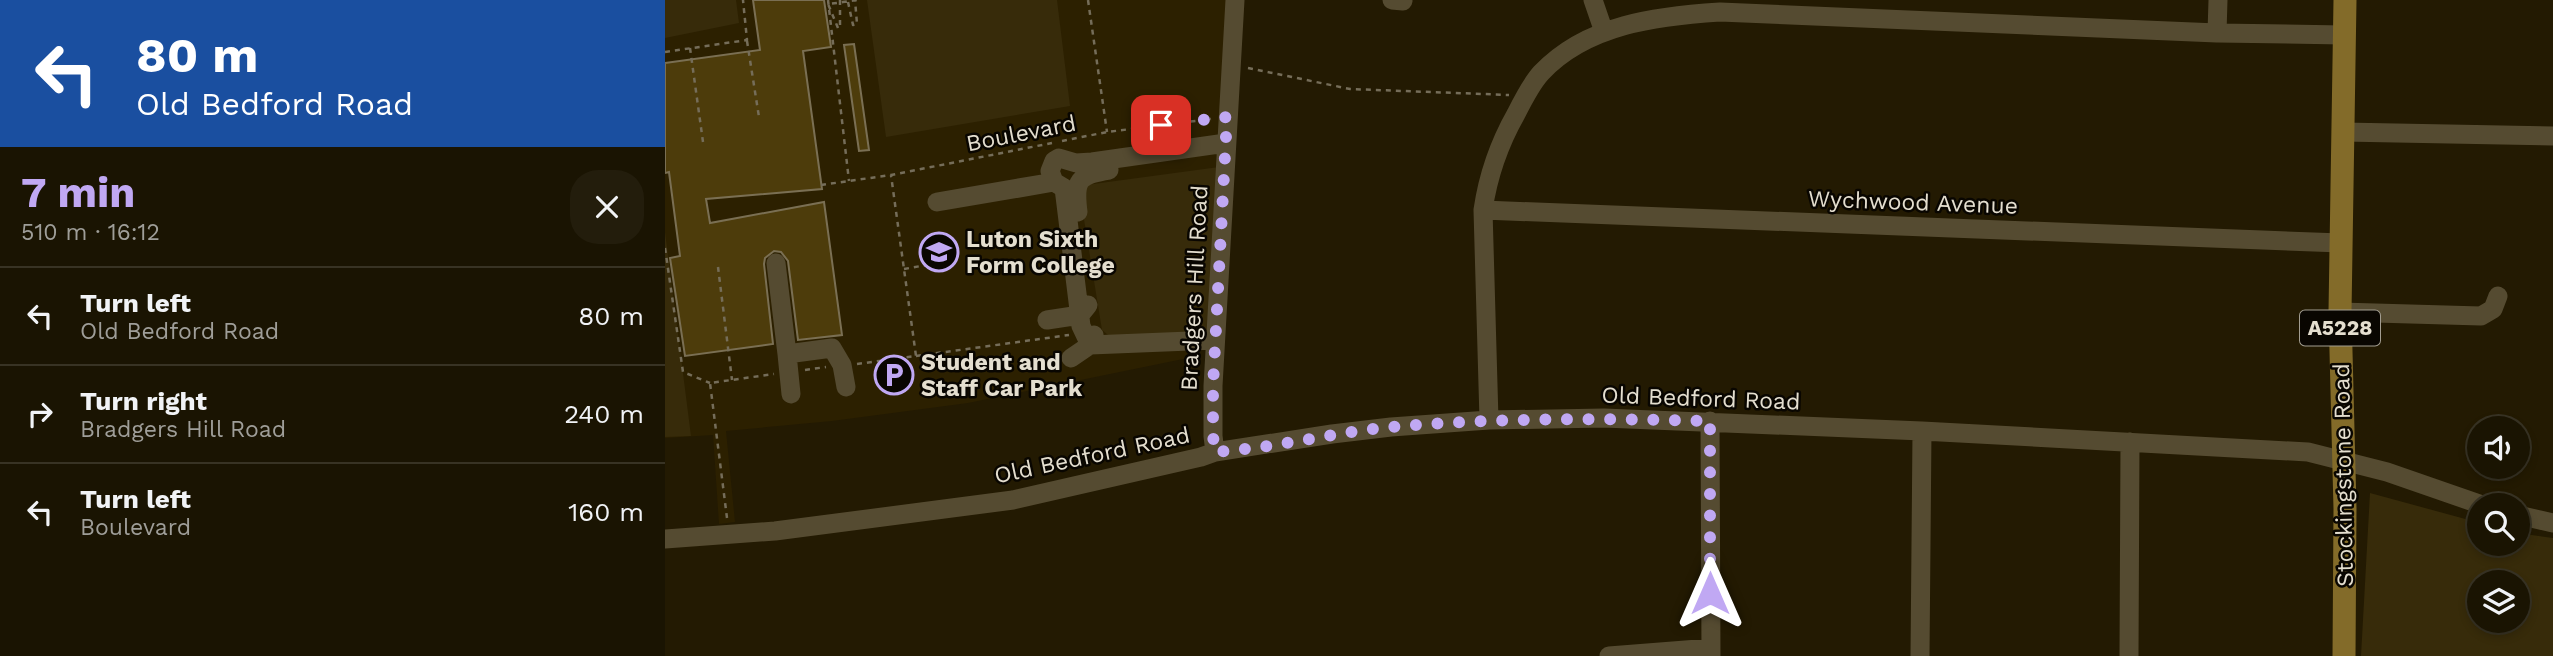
<!DOCTYPE html>
<meta charset="utf-8">
<style>
body{margin:0;font-family:"Work Sans",sans-serif;background:#231d0c;color:#f1f3f6;height:100vh;display:flex;flex-direction:column;font-size:26px;white-space:nowrap}
*{box-sizing:border-box;margin:0}
p{font-size:23px;color:#9f9e99}
.icon{flex:none;width:38px;height:38px;fill:none;stroke:currentColor;stroke-width:2;stroke-linecap:round;stroke-linejoin:round}
.map{position:relative;flex:1;overflow:hidden}
.details{display:flex;flex-direction:column;background:#1a1402;width:665px}
.details>*{flex:none}
.banner{background:#1a4fa0;color:#fff;overflow:hidden}
.tools{position:absolute;left:1802px;top:416px;display:grid;gap:14px}
.tools a{display:grid;place-items:center;width:63px;height:63px;border-radius:50%;background:#1a1402;box-shadow:0 4px 10px #0003,0 0 0 2px #383324;font-size:35px}
.pin{position:absolute;display:grid;place-items:center;width:60px;height:60px;color:#fff;margin:-30px;border-radius:14px;box-shadow:0 4px 10px #0006}
.me{position:absolute;width:77px;margin:-38px;rotate:0deg;stroke-linejoin:round;filter:drop-shadow(0 0 5px #0008)}
.turn{display:flex;align-items:center;gap:24px;height:147px;padding:0 21px;font-size:32px}
.turn .icon{width:91px;height:91px;stroke-width:2.5}
.turn b{display:block;font-size:49px;line-height:60px}
.round{display:grid;place-items:center;flex:none;width:74px;height:74px;border-radius:28px;background:#231d0c}
.head{display:flex;align-items:center;justify-content:space-between;height:119px;padding:0 21px}
h1{font-size:42px;font-weight:700;line-height:52px;color:#c0a8f3}
ul{padding:0;list-style:none}
li{display:flex;align-items:center;gap:21px;height:98px;padding:0 21px;border-top:2px solid #383324}
li div{flex:1}
li b{display:block;font-size:26px}
li em{font-style:normal}
main{display:flex;flex:1;min-height:0}
.map>svg:first-child{display:block}
</style>
<main>
<section class="details">
<div class="banner">
<div class="turn"><svg class="icon" aria-label="left" viewBox="0 0 24 24"><path d="M17 20v-9H6M10 6l-5 5 5 5"/></svg><div><b>80 m</b>Old Bedford Road</div></div>
</div>
<div class="head"><div><h1>7 min</h1><p>510 m · 16:12</p></div><a class="round"><svg class="icon" aria-label="close" viewBox="0 0 24 24"><path d="M6 6l12 12M18 6L6 18"/></svg></a></div>
<ul>
<li><svg class="icon" aria-label="left" viewBox="0 0 24 24"><path d="M17 20v-9H6M10 6l-5 5 5 5"/></svg><div><b>Turn left</b><p>Old Bedford Road</p></div><em>80 m</em></li>
<li><svg class="icon" aria-label="right" viewBox="0 0 24 24"><path d="M7 20v-9h11M14 6l5 5-5 5"/></svg><div><b>Turn right</b><p>Bradgers Hill Road</p></div><em>240 m</em></li>
<li><svg class="icon" aria-label="left" viewBox="0 0 24 24"><path d="M17 20v-9H6M10 6l-5 5 5 5"/></svg><div><b>Turn left</b><p>Boulevard</p></div><em>160 m</em></li>
</ul>
</section>
<div class="map">
<svg width="1888" height="656" viewBox="0 0 1888 656">
<rect width="100%" height="100%" fill="#231a02"/>
<path fill="#2c2000" d="M 0,0 L 562,0 L 554,167 L 520,345 L 523,358 L 303,403 L 167,421 L 61,431 L 70,522 L 54,524 L 48,435 L 0,438 Z"/>
<path fill="#372b0a" fill-rule="evenodd" d="M 0,0 L 71,0 L 74,23 L 0,38 Z
M 202,0 L 392,0 L 405,106 L 221,137 Z
M 554,167 L 544,336 L 448,339 L 437,330 L 416,201 L 421,185 Z
M 0,232 L 26,436 L 0,437 Z
M 1705,493 L 1815,523 L 1815,544 L 1853,544 L 1853,533 L 1888,538 L 1888,656 L 1696,656 ZM 1815,583 L 1853,583 L 1853,621 L 1815,621 Z"/>
<path fill="#4d3c0b" stroke="#7a6f53" stroke-width="2" d="M 88,0 L 159,0 L 166,47 L 138,51 L 157,189 L 41,199 L 45,223 L 159,202 L 177,335 L 133,340 L 123,261 L 116,252 L 109,251 L 100,258 L 99,264 L 108,344 L 20,356 L 5,258 L 15,256 L 4,172 L 0,173 L 0,63 L 95,50 Z
M 189,44 L 204,150 L 194,151 L 179,45 Z"/>
<g fill="none" stroke-linecap="round" stroke-linejoin="round">
<path stroke="#756d59" stroke-width="2.5" stroke-dasharray="5 5" stroke-linecap="butt" d="M 163,0 L 184,181
M 175,0 L 175,28 L 173,28 L 163,4 C 173,3 183,1 193,0
M 423,0 L 442,132
M 183,2 L 188,25 L 192,24 L 190,0
M 82,41 L 94,117
M 25,48 L 38,142
M 0,52 L 82,40 L 78,0
M 583,68 L 685,89 L 844,95
M 397,141 L 442,132 L 546,119
M 156,185 L 226,175 L 387,143
M 0,248 L 18,372 L 45,383
M 53,267 L 67,380
M 239,269 L 267,264
M 251,356 L 404,335
M 192,364 L 251,356 L 226,175
M 140,370 L 161,367
M 62,518 L 45,383 L 109,374"/>
<path stroke="#554b31" stroke-width="19" d="M 727,0 L 738,1
M 928,0 L 939,32
M 1552,33 L 1553,0
M 1678,132 L 1888,136
M 272,202 L 389,182
M 818,210 L 1676,243
M 413,212 C 409,180 413,175 444,170
M 111,263 L 122,354
M 1675,312 L 1816,316 L 1828,309 L 1833,296
M 382,320 L 415,315 L 423,305
M 550,340 L 425,345 L 416,326 L 399,188 L 389,182 L 385,171 L 389,161 L 394,158 L 411,163 L 427,162 L 561,143
M 406,358 L 425,345 L 429,335
M 126,394 L 122,354 L 167,348 L 177,365 L 181,387
M 824,420 L 818,210 C 823,176 834,144 851,114 C 858,100 866,84 876,73 C 922,24 993,16 1055,12 L 1552,33 L 1679,35
M 1045,421 L 1046,656
M 550,452 L 548,436 L 548,386 L 570,0
M 1853,515 L 1888,523
M 0,539 L 110,531 L 348,500 L 536,457 L 550,452 L 667,434 L 726,427 L 824,420 L 939,418 L 1257,431 L 1643,452 L 1722,472 L 1820,506
M 944,656 L 1046,648
M 1255,656 L 1257,431
M 1464,656 L 1465,442"/>
<path stroke="#836b29" stroke-width="23" d="M 1679,656 L 1680,509 L 1675,312 L 1680,0"/>
</g>
<g fill="none" stroke-linecap="round" stroke-linejoin="round">
<path stroke="#c0a8f3" stroke-width="12" stroke-dasharray="0 21.6" d="M 496,125 L 562,117 L 548,386 L 548,436 L 550,452 C 609,448 666,433 725,427 C 831,418 937,418 1045,421 L 1045,593"/>
</g>
<defs>
<symbol id="university-ring" viewBox="-11 -11 22 22"><circle r="9.5" fill="#090601" stroke="#c0a8f3" stroke-width="1.5"/><path d="M0-5L7-2L0 1L-7-2ZM-4 1L0 2.5L4 1V4Q0 6-4 4Z" fill="#c0a8f3"/></symbol>
<symbol id="parking-ring" viewBox="-11 -11 22 22"><circle r="9.5" fill="#090601" stroke="#c0a8f3" stroke-width="1.5"/><path d="M-3.5-5.5H1a3.5 3.5 0 0 1 0 7H-1V5.5H-3.5ZM-1-3.4V-.6H.8a1.4 1.4 0 0 0 0-2.8Z" fill="#c0a8f3"/></symbol>
</defs>
<g fill-rule="evenodd">
<use href="#university-ring" x="252" y="230" width="44" height="44"/>
<use href="#parking-ring" x="207" y="353" width="44" height="44"/>
</g>
<g text-anchor="middle" stroke-width="5" stroke-linejoin="round" paint-order="stroke">
<rect fill="#090601" stroke="#a29d91" stroke-width="2" x="1635" y="310.5" width="80" height="35" rx="5"/>
<g font-size="21" font-weight="bold" fill="#e4decf">
<text x="1675" y="335">A5228</text>
</g>
<g font-size="23" fill="#e4decf" stroke="#090601">
<text transform="translate(356 133) rotate(-11)" y="8">Boulevard</text>
<text transform="translate(1248 202) rotate(2)" y="8">Wychwood Avenue</text>
<text transform="translate(529 288) rotate(-87)" y="8">Bradgers Hill Road</text>
<text transform="translate(1036 398) rotate(2)" y="8">Old Bedford Road</text>
<text transform="translate(427 455) rotate(-12)" y="8">Old Bedford Road</text>
<text transform="translate(1678 475) rotate(-91)" y="8">Stockingstone Road</text>
</g>
<g font-size="23" font-weight="bold" fill="#e4decf" stroke="#090601" text-anchor="start">
<text x="301" y="247">Luton Sixth<tspan x="301" dy="26">Form College</tspan></text>
<text x="256" y="370">Student and<tspan x="256" dy="26">Staff Car Park</tspan></text>
</g>
</g>
</svg>
<div class="tools">
<a><svg class="icon" aria-label="sound" viewBox="0 0 24 24"><path d="M4 9h4l5-4v14l-5-4H4zM17 9q2 3 0 6"/></svg></a>
<a><svg class="icon" aria-label="search" viewBox="0 0 24 24"><circle cx="10" cy="10" r="6"/><path d="M15 15l6 6"/></svg></a>
<a><svg class="icon" aria-label="layers" viewBox="0 0 24 24"><path d="M12 4l9 5-9 5-9-5zM3 14l9 5 9-5"/></svg></a>
</div>
<div class="pin" style="left:496px;top:125px;background:#d93025"><svg class="icon" aria-label="arrive" viewBox="0 0 24 24"><path d="M6 21V4h12l-3 4 3 4H6"/></svg></div>
<svg class="me" style="left:1045px;top:593px" viewBox="-20 -20 40 40"><path d="M0-17L14 15 0 8-14 15z" fill="#c0a8f3" stroke="#fff" stroke-width="4"/></svg>
</div>
</main>
